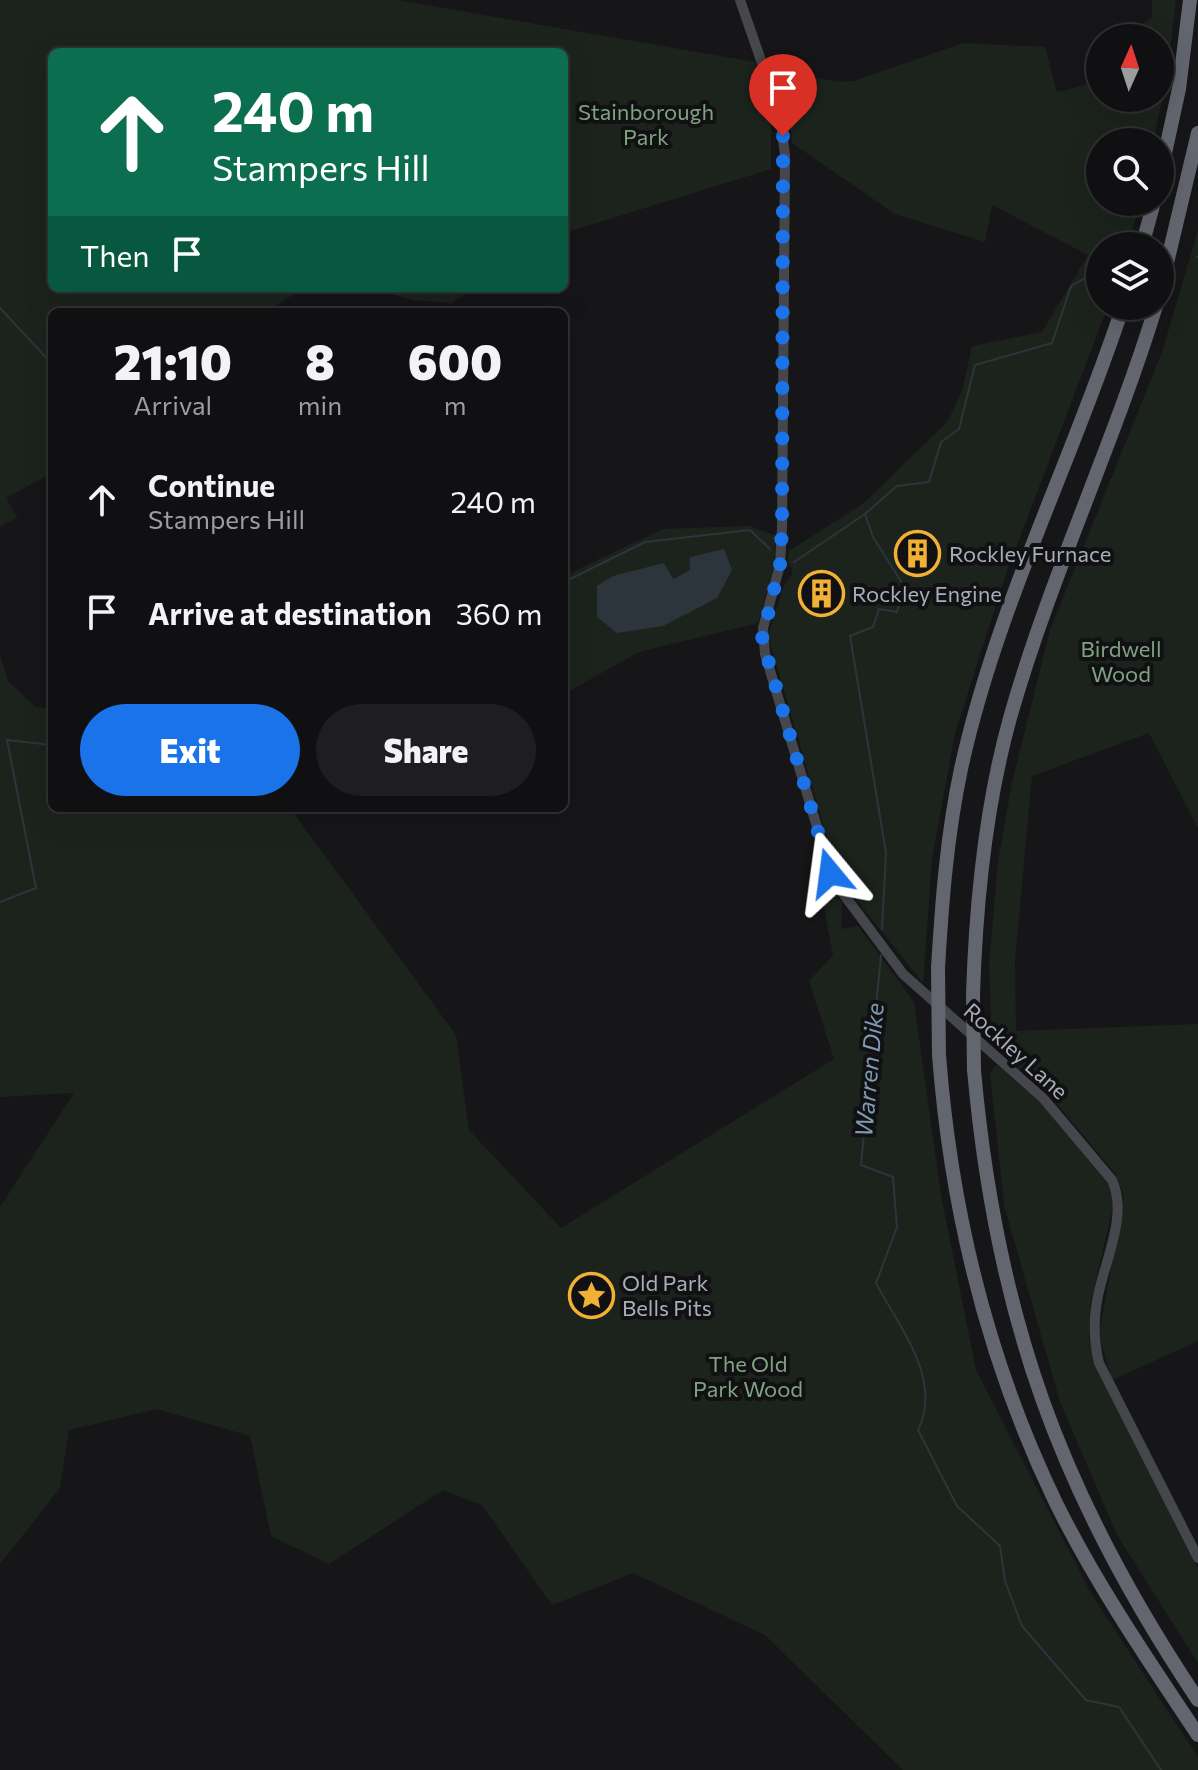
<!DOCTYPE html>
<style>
body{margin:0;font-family:Commissioner,sans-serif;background:#1e1e20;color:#f1f3f6;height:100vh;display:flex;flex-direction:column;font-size:30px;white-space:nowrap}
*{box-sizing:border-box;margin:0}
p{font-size:26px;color:#9c9d9f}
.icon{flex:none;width:44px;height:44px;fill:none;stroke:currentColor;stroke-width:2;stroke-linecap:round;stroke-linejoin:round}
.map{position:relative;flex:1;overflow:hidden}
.sheet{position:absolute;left:48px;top:308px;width:520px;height:504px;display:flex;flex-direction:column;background:#101012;border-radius:12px;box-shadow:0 8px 32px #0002,0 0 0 2px #303032}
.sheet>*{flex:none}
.top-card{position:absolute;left:48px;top:48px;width:520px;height:244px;border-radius:12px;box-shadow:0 8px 32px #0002,0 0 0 2px #303032;background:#0b6e4f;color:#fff;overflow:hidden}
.needle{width:52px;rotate:3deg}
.controls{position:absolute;left:1086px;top:24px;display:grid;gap:16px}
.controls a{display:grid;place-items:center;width:88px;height:88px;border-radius:50%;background:#101012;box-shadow:0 8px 32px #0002,0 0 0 2px #303032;font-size:40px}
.pin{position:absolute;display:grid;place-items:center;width:68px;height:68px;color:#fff;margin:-82px -34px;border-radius:50% 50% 50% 0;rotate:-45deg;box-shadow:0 0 8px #0007}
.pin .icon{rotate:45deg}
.me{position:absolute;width:88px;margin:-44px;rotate:344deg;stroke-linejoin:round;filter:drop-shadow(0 0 6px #0008)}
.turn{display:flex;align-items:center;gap:28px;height:168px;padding:0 32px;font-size:36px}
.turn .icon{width:104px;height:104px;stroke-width:2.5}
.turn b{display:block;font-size:56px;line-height:68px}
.then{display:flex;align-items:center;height:76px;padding:0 32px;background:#0003;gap:16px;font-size:30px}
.eta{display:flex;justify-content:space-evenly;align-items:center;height:136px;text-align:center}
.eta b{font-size:48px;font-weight:800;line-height:56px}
.primary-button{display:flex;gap:16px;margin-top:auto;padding:16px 32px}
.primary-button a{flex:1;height:92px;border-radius:48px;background:#1a73e8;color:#fff;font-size:32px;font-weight:800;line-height:92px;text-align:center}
.primary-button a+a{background:#1e1e20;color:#f1f3f6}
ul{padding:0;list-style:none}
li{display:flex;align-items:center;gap:24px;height:112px;padding:0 32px}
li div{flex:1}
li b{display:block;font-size:30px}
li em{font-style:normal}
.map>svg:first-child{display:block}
</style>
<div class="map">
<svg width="1198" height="1770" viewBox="0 0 1198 1770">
<rect width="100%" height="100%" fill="#161618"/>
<path fill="#1c231d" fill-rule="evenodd" d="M 0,0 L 397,0 L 755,62 L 771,101 L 771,169 L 564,233 L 564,52 L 52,52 L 52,288 L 304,288 L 266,312 L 52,312 L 52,473 L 6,498 L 17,517 L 0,527 Z
M 1152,0 L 1176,0 L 1167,77 L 1153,142 L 1100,142 L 1100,202 L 1141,202 L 1127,246 L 1100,246 L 1100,306 L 1108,306 L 1006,574 L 955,733 L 932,859 L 923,983 L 839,878 L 768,636 L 783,588 L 793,572 L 788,562 L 789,551 L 864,503 L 948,421 L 962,391 L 972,346 L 1042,332 L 1088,255 L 992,205 L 985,242 L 895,214 L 792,143 L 790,114 L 778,70 L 838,82 L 854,81 L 963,43 L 1045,47 L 1057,92 L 1088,84 L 1086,58 L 1100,49 L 1100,98 L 1160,98 L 1160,38 L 1119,38 L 1152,18 Z
M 1198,230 L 1198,828 L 1149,733 L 1032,776 L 1015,961 L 1016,1031 L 1198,1024 L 1198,1341 L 1112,1380 L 1099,1335 L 1124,1195 L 1115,1173 L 1046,1091 L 1019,1068 L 1016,1057 L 992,1043 L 989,963 L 998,861 L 1012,783 L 1050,630 L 1162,352 Z
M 368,288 L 473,288 L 452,303 L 413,300 Z
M 750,526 L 776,536 L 774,566 L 758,623 L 639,652 L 564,694 L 564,576 L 663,529 ZM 664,563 L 672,579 L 690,570 L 617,633 Z
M 0,656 L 8,681 L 36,707 L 52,708 L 52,808 L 290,808 L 456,1035 L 469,1130 L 561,1228 L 834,1059 L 809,981 L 833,955 L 823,903 L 833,892 L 842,903 L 841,929 L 858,926 L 914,1002 L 941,1195 L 976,1370 L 1092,1595 L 1198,1757 L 1198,1770 L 903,1770 L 765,1635 L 633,1573 L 552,1605 L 482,1505 L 443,1490 L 329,1564 L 271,1536 L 250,1436 L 157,1409 L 69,1430 L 60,1488 L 0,1564 L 0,1207 L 74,1093 L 0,1097 Z
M 997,1065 L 1044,1105 L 1111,1187 L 1113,1207 L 1091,1301 L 1089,1339 L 1095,1366 L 1198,1569 L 1198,1663 L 1117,1535 L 1060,1402 L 1004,1205 L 990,1073 Z"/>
<path fill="#2c353c" d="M 724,549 L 732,570 L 717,598 L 663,626 L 617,633 L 597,617 L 597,586 L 613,576 L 664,563 L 673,579 L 690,570 L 690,557 Z"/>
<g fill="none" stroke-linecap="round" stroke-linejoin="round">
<path stroke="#2c353c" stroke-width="2" d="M 1197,257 L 1198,257
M 0,308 L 52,364
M 865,514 L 873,537 L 904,586 L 897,612 L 879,609 L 873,627 L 850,636 L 886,853 L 882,929
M 794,562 L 865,514 L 897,486 L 929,482 L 941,442 L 959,429 L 975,365 L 1052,343 L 1071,286 L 1093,274
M 564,582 L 645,542 L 750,530 L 770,549
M 0,902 L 36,888 L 7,740 L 52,745
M 881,955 L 861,1165 L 893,1177 L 897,1227 L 876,1283 C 899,1327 943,1379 918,1430 L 957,1506 L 1000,1546 L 1005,1581 L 1022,1626 L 1086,1700 L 1119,1707 L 1161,1770"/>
<path stroke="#45474d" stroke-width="10" d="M 740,0 L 780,115 L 785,155 L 782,528 L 780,565 L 763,628 L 765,654 L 833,880 L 903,974 L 1043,1098 L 1112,1180 C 1129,1216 1103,1264 1097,1301 C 1093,1323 1094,1342 1099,1363 L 1198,1558"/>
<path stroke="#63666e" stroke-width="14" d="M 1160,176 L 1179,89 L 1190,0
M 1142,246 L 1154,202
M 1160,292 L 1198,133
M 938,968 C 942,901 947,835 961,769 C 996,608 1072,462 1123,306
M 973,994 C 976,901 985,808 1010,718 C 1050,577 1113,446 1156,306
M 939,1055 C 951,1211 988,1362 1056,1503 C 1096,1584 1148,1660 1198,1735
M 974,1070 C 996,1316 1060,1494 1198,1700"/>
<path stroke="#63666e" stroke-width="14" d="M 938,968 L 939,1055
M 973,994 L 974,1070"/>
</g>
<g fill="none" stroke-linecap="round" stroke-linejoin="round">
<path stroke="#1a73e8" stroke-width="14" stroke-dasharray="0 25.2" d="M 783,136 L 782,528 L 780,565 L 762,639 L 830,873"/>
</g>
<defs>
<symbol id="building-ring" viewBox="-11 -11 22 22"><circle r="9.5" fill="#111113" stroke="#f2b134" stroke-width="1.5"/><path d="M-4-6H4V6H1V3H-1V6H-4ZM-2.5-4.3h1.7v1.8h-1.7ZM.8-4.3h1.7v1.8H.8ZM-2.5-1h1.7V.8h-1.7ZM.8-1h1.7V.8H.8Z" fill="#f2b134"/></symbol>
<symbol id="sight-ring" viewBox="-11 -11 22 22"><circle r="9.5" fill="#111113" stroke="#f2b134" stroke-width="1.5"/><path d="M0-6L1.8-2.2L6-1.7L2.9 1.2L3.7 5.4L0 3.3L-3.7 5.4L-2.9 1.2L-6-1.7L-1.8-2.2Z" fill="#f2b134"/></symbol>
</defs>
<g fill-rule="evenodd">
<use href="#building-ring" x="892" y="528" width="51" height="51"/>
<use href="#building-ring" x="796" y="568" width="51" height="51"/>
<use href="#sight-ring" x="566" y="1270" width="51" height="51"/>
</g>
<g text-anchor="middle" stroke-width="8" stroke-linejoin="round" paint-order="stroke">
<g font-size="22" fill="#7fa381" stroke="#111113">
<text x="646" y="120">Stainborough<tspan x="646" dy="25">Park</tspan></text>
<text x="1121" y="657">Birdwell<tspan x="1121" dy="25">Wood</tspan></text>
<text x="748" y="1372">The Old<tspan x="748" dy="25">Park Wood</tspan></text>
</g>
<g font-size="22" fill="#a8adb8" stroke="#111113" text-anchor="start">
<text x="949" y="562">Rockley Furnace</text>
<text x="852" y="602">Rockley Engine</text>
<text x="622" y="1291">Old Park<tspan x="622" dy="25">Bells Pits</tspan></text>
</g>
<g font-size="22" fill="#a8adb8" stroke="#111113">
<text transform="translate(1016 1051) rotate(42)" y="8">Rockley Lane</text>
</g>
<g font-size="24" font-style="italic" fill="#7f9bb3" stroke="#111113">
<text transform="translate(870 1070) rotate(-85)" y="8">Warren Dike</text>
</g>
</g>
</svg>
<div class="controls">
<a><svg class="needle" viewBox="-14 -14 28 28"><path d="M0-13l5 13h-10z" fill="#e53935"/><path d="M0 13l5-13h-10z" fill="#9c9d9f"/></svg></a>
<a><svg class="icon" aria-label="search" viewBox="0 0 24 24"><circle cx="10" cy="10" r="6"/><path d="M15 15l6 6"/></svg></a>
<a><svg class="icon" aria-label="layers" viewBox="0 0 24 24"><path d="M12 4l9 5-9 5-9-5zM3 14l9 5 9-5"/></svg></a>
</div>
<div class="pin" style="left:783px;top:136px;background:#d93025"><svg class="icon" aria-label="arrive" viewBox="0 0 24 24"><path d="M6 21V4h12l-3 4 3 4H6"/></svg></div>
<svg class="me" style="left:830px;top:873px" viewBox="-20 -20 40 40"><path d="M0-17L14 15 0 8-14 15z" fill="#1a73e8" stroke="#fff" stroke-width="4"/></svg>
<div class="top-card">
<div class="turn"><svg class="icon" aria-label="ahead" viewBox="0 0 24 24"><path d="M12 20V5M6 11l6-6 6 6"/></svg><div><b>240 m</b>Stampers Hill</div></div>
<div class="then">Then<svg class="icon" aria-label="arrive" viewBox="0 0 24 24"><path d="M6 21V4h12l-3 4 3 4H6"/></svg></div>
</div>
<section class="sheet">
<div class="eta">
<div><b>21:10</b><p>Arrival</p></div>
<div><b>8</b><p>min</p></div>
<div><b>600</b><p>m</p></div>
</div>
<ul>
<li><svg class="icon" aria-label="ahead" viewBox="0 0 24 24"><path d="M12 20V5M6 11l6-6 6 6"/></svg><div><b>Continue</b><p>Stampers Hill</p></div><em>240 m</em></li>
<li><svg class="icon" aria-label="arrive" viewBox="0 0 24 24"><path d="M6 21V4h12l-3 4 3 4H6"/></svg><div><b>Arrive at destination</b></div><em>360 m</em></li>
</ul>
<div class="primary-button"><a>Exit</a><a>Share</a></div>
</section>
</div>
